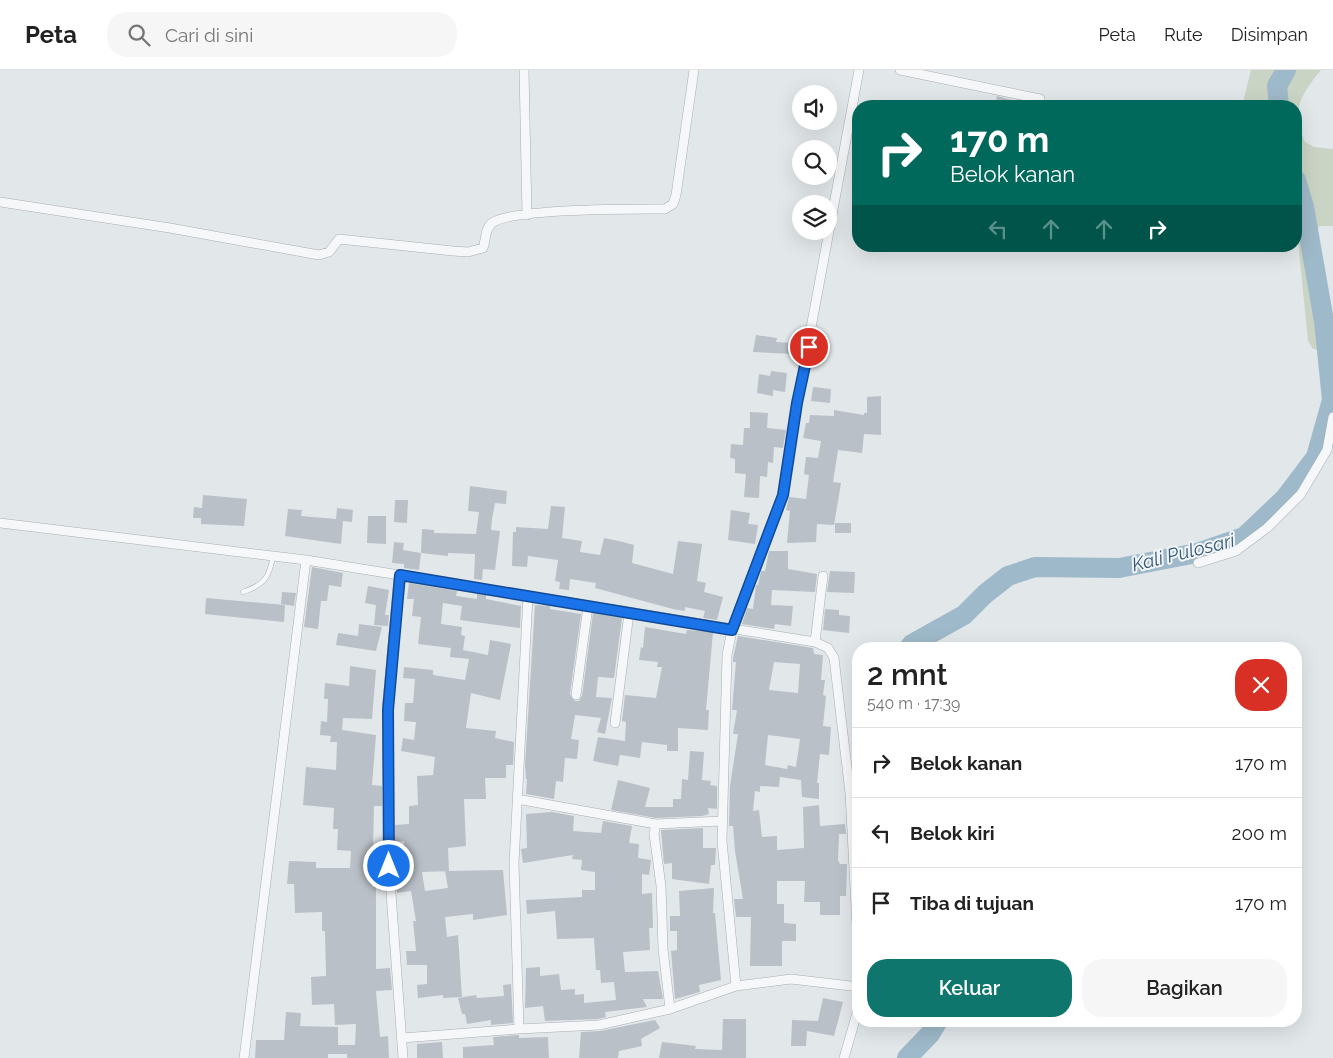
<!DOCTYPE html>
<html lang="id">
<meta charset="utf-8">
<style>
body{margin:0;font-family:Raleway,sans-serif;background:#f6f6f6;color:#222;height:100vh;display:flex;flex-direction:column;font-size:19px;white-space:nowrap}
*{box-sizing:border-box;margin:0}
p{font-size:16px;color:#767676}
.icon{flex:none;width:28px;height:28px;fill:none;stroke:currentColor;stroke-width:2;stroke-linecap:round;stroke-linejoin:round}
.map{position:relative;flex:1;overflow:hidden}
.side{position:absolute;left:852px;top:572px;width:450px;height:385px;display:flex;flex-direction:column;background:#fff;border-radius:20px;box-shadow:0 5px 20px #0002}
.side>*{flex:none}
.top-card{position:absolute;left:852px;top:30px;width:450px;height:152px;border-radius:20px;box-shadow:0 5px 20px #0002;background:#00695c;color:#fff;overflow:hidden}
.buttons{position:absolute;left:792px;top:15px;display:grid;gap:10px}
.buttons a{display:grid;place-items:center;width:45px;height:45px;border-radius:50%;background:#fff;box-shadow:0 5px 20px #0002;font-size:25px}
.pin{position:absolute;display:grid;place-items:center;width:42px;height:42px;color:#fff;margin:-21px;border:2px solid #fff;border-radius:50%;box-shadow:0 1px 5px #0007}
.me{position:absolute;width:55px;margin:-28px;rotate:0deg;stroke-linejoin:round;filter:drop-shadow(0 0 4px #0008)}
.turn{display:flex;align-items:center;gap:18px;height:105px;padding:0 15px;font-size:22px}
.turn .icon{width:65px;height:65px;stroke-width:2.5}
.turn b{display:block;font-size:35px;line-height:42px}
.lanes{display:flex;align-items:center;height:48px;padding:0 15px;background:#0003;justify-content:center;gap:25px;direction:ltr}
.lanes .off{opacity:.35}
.round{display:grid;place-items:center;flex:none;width:52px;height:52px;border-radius:20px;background:#f6f6f6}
.summary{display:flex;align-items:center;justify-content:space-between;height:85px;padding:0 15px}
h1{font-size:30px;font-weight:600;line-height:38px}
.button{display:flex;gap:10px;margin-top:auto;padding:10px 15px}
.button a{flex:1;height:58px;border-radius:20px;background:#0f766e;color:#fff;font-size:20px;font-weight:600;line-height:58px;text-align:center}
.button a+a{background:#f6f6f6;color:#222}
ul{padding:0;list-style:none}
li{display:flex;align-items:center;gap:15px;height:70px;padding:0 15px;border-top:1px solid #e0e0e0}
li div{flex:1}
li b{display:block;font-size:19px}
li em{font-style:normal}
header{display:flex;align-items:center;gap:30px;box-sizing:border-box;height:70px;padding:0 25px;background:#fff;border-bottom:1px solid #e0e0e0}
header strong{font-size:24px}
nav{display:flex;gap:28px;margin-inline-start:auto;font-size:18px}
.search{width:350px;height:45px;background:#f6f6f6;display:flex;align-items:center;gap:12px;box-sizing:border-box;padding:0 18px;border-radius:20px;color:#767676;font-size:19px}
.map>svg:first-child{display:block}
</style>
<header>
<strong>Peta</strong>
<div class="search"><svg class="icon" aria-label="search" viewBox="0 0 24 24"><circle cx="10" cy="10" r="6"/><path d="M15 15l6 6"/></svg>Cari di sini</div>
<nav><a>Peta</a><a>Rute</a><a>Disimpan</a></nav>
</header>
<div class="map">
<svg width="1333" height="988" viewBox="0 0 1333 988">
<rect width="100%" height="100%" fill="#e2e7ea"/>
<path fill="#cad4c4" d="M 1251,0 L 1321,0 C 1300,26 1291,39 1305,72 L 1314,77 L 1333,79 L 1333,156 L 1320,156 L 1309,165 L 1327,276 L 1320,280 L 1313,279 L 1308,271 L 1296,151 L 1296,36 L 1242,36 Z"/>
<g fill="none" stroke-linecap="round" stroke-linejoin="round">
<path stroke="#9eb9c9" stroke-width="20" d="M 1279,36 L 1277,16 L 1286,0
M 908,579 L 912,574 L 964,545 L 985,524 L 1008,506 L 1035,497 L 1119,498 L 1197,483 L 1244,467 L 1285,428 L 1316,387 L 1332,330 L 1324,251 L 1304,137 L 1296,110
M 907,988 L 930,964 L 938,951"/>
</g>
<path fill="#bac0c7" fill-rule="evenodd" d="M 997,26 L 1012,30 L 1010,36 L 995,36 Z
M 756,265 L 777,268 L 776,272 L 793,273 L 792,284 L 753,282 Z
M 771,301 L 787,303 L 785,322 L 773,320 L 773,326 L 757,323 L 759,304 L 770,306 Z
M 813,317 L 831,319 L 830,333 L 811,331 Z
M 881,326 L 881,365 L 864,364 L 862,383 L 838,380 L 833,412 L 841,413 L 834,455 L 817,454 L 816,472 L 787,473 L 790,441 L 786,440 L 789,427 L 806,429 L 809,405 L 804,404 L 806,387 L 818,388 L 821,371 L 803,368 L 806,353 L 809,353 L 810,345 L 834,346 L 834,340 L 864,345 L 864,343 L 867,343 L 867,327 Z
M 750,342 L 768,343 L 767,358 L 786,360 L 783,378 L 774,377 L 773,393 L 768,392 L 767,407 L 760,406 L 759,428 L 744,427 L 746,404 L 735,403 L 735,389 L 730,388 L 731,374 L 743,375 L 744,358 L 750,358 Z
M 470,416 L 507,421 L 506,434 L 495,433 L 492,449 L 491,460 L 500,461 L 495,500 L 483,499 L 482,510 L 474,509 L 475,484 L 448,483 L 448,486 L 421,483 L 419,500 L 404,498 L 404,494 L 392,493 L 394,472 L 404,473 L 403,480 L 421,483 L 422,459 L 434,460 L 434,463 L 476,464 L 479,442 L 468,441 Z
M 203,425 L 247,429 L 244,456 L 201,454 L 201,448 L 193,448 L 194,437 L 202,438 Z
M 395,430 L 408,430 L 407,453 L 394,452 Z
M 551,436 L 565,437 L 562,468 L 582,471 L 580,482 L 600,485 L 604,468 L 619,471 L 634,475 L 632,493 L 673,504 L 678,471 L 702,474 L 697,511 L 706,513 L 704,522 L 723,527 L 717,550 L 703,548 L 705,541 L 685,537 L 685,541 L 673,539 L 595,518 L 596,513 L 570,509 L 569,520 L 559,519 L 560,512 L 555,511 L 558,490 L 528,486 L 527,497 L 512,496 L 513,462 L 516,462 L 516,457 L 548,459 Z
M 337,438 L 353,440 L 352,452 L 343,451 L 341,474 L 285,466 L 288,439 L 302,440 L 301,446 L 336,449 Z
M 731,440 L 750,443 L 748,454 L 758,455 L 755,474 L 728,470 Z
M 368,446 L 386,446 L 386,474 L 367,473 Z
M 835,453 L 851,453 L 851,463 L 835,463 Z
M 769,481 L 788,481 L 788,499 L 817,504 L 815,522 L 772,520 L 771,535 L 793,536 L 791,556 L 775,554 L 774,559 L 742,554 L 747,538 L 753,539 L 756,515 L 758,515 L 761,501 L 765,501 Z
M 312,497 L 343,503 L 341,517 L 329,515 L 327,531 L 321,531 L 318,559 L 304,557 Z
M 830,501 L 855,502 L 854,523 L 827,522 Z
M 409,513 L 457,521 L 456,526 L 477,529 L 477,524 L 486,525 L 486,529 L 521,536 L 520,558 L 460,550 L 462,536 L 443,533 L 441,554 L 462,557 L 461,565 L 465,566 L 463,580 L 488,585 L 490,570 L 511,574 L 500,630 L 471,623 L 466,658 L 496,661 L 495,668 L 514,672 L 513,695 L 506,695 L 506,708 L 485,708 L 486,729 L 464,729 L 466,776 L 448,778 L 449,801 L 422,802 L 425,821 L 448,818 L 445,801 L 503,800 L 507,845 L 473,850 L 473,844 L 445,847 L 447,867 L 458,865 L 462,927 L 443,928 L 443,925 L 418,928 L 417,915 L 427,914 L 427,895 L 407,895 L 406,881 L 416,881 L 413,851 L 416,851 L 411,821 L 397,823 L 396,808 L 407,807 L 404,771 L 395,772 L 395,755 L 409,754 L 409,736 L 418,735 L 417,706 L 433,705 L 435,687 L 401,681 L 403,668 L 414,670 L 416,652 L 404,651 L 405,633 L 413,633 L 415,609 L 403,608 L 404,597 L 433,600 L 433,605 L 465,610 L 469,589 L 450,587 L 451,578 L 418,574 L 421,547 L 412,546 L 414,529 L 407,529 Z
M 368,516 L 389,520 L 385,545 L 389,545 L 388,556 L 374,555 L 376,535 L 365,533 Z
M 282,522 L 296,523 L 294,536 L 281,534 Z
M 206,528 L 285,535 L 284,552 L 205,544 Z
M 535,535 L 550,536 L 550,539 L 581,544 L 570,624 L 575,631 L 579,631 L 582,626 L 593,543 L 622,548 L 614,608 L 598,607 L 596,627 L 612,628 L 605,664 L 597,662 L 601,648 L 575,645 L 571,669 L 579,670 L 577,689 L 565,688 L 563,712 L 556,711 L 554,729 L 526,724 L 527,709 L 526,709 L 525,695 Z
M 825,539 L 839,540 L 839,545 L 850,546 L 849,563 L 823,560 Z
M 359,554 L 382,557 L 376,581 L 336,575 L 338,563 L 358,566 Z
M 645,557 L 686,564 L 687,560 L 713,562 L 706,640 L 709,640 L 708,660 L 678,658 L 678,681 L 667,681 L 667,675 L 642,672 L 640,688 L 620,685 L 618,696 L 593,691 L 598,667 L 625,671 L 626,652 L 622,651 L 625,625 L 656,628 L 662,597 L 657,597 L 658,592 L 639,590 L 641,577 L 643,578 Z
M 738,566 L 813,578 L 814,584 L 823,585 L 821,610 L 825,610 L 823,625 L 826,626 L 823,656 L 831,657 L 829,685 L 820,684 L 817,713 L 819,713 L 819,729 L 802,727 L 801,710 L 780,707 L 779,717 L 760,716 L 760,722 L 755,721 L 753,741 L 759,740 L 762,767 L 777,766 L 777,780 L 804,778 L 803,737 L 819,735 L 820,756 L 845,754 L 846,764 L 839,764 L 838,790 L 840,794 L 847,794 L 846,826 L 840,826 L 840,845 L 820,845 L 820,832 L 804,832 L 805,811 L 777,811 L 777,834 L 784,834 L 784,853 L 796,854 L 796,871 L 782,871 L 782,896 L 750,896 L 751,847 L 736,847 L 734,829 L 743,829 L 735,781 L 733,756 L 729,756 L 730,716 L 738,664 L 733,664 L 737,640 L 732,640 L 736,592 L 733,592 L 733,588 ZM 774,592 L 800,594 L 798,623 L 769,620 ZM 768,665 L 800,669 L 796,697 L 788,695 L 787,699 L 765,695 Z
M 350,596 L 376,600 L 372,649 L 343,648 L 342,660 L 376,665 L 372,715 L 382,716 L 382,736 L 374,736 L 372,817 L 376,817 L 376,899 L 390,898 L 392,920 L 376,921 L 380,967 L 388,966 L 389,988 L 347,988 L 347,984 L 328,984 L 328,988 L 255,988 L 256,970 L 284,970 L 286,942 L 301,943 L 300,956 L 338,957 L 338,975 L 355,975 L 356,954 L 335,955 L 334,934 L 312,935 L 311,907 L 326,906 L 325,861 L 322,861 L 322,842 L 295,843 L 294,814 L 287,814 L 289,791 L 316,792 L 316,798 L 350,798 L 351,781 L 337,780 L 338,759 L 333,759 L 334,738 L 303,735 L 306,697 L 336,700 L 337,672 L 330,672 L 331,666 L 320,665 L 321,651 L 327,652 L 328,629 L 324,629 L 325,613 L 349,616 Z
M 690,681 L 704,682 L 702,710 L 711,711 L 710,715 L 717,716 L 717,739 L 708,738 L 709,744 L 702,746 L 656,748 L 611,740 L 618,710 L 650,718 L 645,737 L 673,737 L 673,729 L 681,729 L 682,709 L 688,710 Z
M 552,742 L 574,746 L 573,761 L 601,763 L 603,751 L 632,756 L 629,773 L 639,774 L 638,788 L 651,790 L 649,805 L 642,804 L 642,824 L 652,823 L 653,858 L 649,858 L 650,880 L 623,882 L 625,902 L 658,901 L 663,929 L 643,929 L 647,937 L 605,942 L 606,947 L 598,949 L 545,951 L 543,936 L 525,938 L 526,898 L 540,897 L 540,906 L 559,904 L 561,920 L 575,919 L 575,925 L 584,924 L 584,933 L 616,930 L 614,912 L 601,913 L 600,900 L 596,900 L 594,868 L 557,869 L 555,841 L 527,844 L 526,830 L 582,827 L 582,820 L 595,820 L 595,802 L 581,800 L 582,790 L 572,789 L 573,785 L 523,793 L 521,779 L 527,778 L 526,744 Z
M 703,758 L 703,778 L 716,778 L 715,795 L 711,795 L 709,814 L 672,809 L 672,793 L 664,794 L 661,760 Z
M 714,818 L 713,843 L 715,843 L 721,910 L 699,915 L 700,922 L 675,929 L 671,881 L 677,880 L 677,861 L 670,861 L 670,846 L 680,846 L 679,821 Z
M 511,914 L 513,953 L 491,955 L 491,950 L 467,954 L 465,944 L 462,944 L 458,928 L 476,925 L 477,928 L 504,926 L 503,915 Z
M 823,928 L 843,932 L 834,966 L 807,961 L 806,976 L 791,976 L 792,950 L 818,951 Z
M 723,949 L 746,949 L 746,988 L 659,988 L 662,972 L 696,976 L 695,979 L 722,980 Z
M 655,950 L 660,958 L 641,969 L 642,976 L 619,981 L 618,988 L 579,988 L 581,962 L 600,961 Z
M 519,965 L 519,968 L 548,967 L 549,988 L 463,988 L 463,977 L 494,975 L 493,967 Z
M 442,972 L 443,988 L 417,988 L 417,974 Z"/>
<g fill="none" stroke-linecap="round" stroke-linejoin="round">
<defs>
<path id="service" d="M 243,522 C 264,515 270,507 273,485"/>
<path id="minor" d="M 524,0 L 527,145
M 900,0 L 1040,29
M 0,132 L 170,158 L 319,185 L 329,182 L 339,169 L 453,181 L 468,182 L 483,178 C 486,170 485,158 492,153 C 512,138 635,139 665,139 L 673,134 L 676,125 L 694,0
M 0,453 L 306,490 L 815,572 L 828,578 L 834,588 L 850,723 L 859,895
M 1198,493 L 1236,481 L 1267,458 L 1301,424 L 1327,380 L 1333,347
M 399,505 L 387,639 L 389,796 L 403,988
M 815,572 L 823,506
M 576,625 L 588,536
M 615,653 L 629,543
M 517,729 L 656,754 L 722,751
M 736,916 L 791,909 L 859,917
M 670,939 L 736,916 L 722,771 L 727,585 L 732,560 L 783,425 L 797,333 L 859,0
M 519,959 L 599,955 L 670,939 L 663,879 L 661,816 L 654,764 L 656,754
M 402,968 L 519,959 L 514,793 L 528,526
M 244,988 L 306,490
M 844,988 L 859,936"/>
</defs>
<use href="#service" stroke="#a7aeb4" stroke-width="5.5"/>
<use href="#minor" stroke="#a7aeb4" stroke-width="10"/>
<use href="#service" stroke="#f5f7f9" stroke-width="4.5"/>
<use href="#minor" stroke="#f5f7f9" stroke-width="9"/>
</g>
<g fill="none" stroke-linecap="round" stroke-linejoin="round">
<defs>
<path id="route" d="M 389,796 L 388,640 L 400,505 L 732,560 L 783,425 L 797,333 L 809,277"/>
</defs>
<use href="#route" stroke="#114b97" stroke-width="12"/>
<use href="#route" stroke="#1a73e8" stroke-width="9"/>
</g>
<g text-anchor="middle" stroke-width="4" stroke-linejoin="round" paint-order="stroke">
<g font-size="19" font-style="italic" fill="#355a75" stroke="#f2f5f8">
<text transform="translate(1183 482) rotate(-14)" y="7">Kali Pulosari</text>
</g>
</g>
</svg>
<div class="buttons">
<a><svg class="icon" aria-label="sound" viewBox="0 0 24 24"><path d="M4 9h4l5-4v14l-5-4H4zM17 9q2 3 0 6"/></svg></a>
<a><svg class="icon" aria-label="search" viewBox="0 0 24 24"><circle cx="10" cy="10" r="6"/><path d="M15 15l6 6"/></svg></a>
<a><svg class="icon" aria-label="layers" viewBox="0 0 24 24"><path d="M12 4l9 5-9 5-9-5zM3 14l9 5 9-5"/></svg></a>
</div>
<div class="pin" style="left:809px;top:277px;background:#d93025"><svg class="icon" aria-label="arrive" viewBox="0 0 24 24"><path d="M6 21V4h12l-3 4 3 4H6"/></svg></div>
<svg class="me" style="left:389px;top:796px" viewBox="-20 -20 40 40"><circle r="17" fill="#1a73e8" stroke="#fff" stroke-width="3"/><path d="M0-11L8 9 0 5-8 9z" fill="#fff"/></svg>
<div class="top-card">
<div class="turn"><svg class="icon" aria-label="right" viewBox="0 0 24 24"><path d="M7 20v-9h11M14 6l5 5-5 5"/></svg><div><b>170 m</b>Belok kanan</div></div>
<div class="lanes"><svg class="icon off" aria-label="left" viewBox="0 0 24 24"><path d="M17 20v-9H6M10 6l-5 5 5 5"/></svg><svg class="icon off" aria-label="ahead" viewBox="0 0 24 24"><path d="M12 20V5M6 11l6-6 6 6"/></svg><svg class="icon off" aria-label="ahead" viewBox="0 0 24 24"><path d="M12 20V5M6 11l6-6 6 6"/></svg><svg class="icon" aria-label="right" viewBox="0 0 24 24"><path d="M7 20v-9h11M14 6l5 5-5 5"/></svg></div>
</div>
<section class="side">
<div class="summary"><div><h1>2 mnt</h1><p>540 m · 17:39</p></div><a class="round" style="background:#d93025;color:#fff"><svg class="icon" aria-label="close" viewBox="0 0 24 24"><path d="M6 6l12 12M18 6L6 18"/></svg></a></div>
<ul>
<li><svg class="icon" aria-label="right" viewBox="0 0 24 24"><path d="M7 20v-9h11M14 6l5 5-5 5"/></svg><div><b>Belok kanan</b></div><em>170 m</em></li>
<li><svg class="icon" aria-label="left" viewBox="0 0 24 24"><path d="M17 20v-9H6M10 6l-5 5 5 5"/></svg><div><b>Belok kiri</b></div><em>200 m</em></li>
<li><svg class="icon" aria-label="arrive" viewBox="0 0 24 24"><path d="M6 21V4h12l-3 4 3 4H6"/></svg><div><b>Tiba di tujuan</b></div><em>170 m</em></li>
</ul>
<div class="button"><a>Keluar</a><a>Bagikan</a></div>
</section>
</div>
